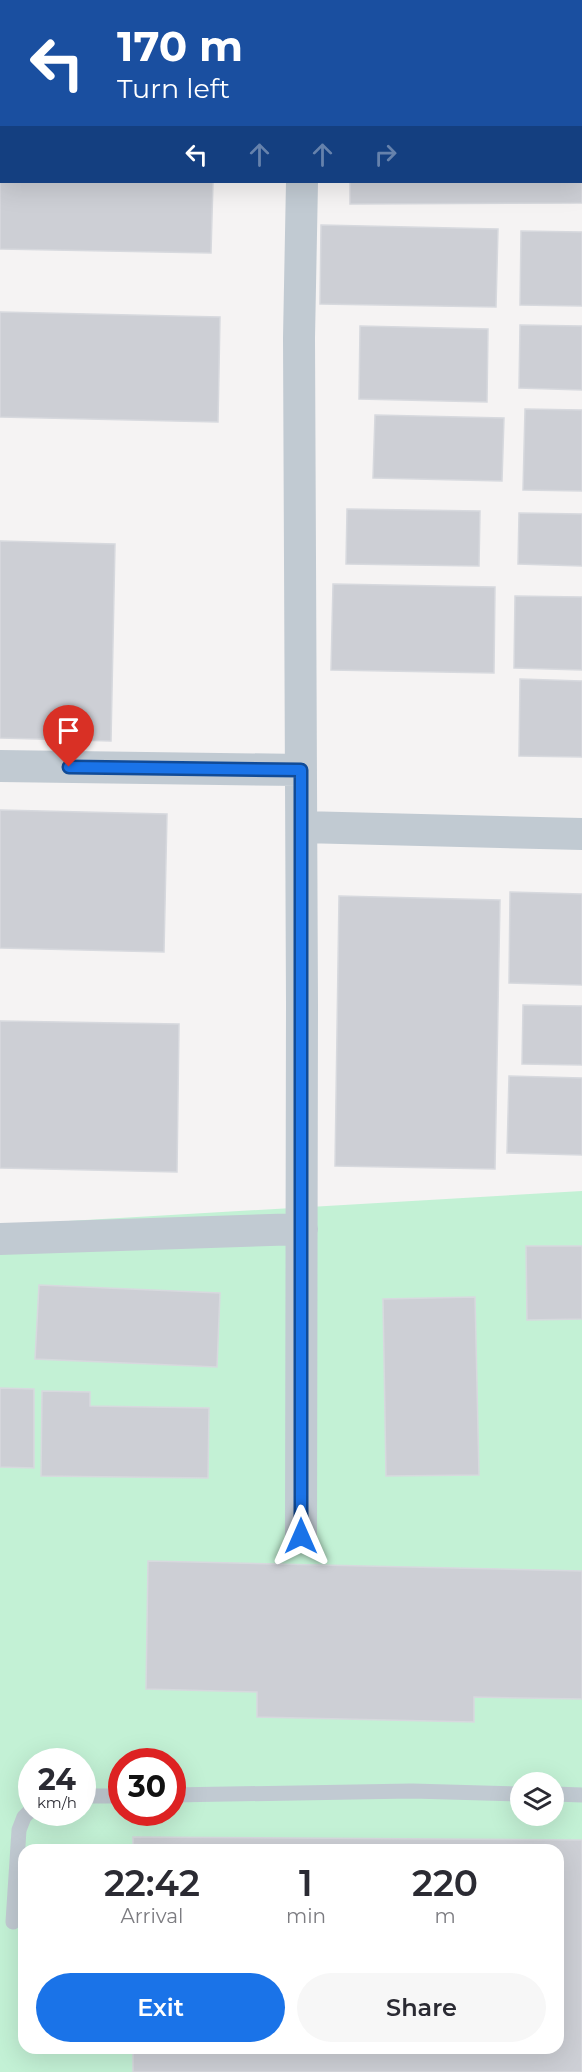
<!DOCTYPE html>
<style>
body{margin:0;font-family:Montserrat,sans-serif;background:#f7f7f7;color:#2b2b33;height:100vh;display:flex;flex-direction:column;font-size:22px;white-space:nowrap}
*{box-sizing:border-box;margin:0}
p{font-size:20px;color:#7c7c81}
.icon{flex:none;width:33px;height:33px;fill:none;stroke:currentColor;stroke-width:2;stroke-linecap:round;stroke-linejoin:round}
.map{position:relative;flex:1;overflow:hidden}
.drawer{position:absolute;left:18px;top:1844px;width:546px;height:210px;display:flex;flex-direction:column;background:#fff;border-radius:18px;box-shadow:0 6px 24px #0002}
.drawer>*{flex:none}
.banner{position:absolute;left:0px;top:0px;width:582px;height:183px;box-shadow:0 6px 24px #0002;background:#1a4fa0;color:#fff;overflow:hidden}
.fabs{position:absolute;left:510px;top:1772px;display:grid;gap:12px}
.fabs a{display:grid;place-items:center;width:54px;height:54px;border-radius:50%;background:#fff;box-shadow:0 6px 24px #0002;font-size:30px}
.speed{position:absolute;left:18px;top:1748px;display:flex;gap:12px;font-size:30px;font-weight:700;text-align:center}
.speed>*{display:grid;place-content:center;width:78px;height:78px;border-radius:50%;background:#fff;box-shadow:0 6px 24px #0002;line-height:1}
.speed small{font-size:15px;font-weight:400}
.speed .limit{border:9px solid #d22;background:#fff;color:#111}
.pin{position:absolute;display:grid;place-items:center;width:51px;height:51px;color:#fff;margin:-62px -26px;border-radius:50% 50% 50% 0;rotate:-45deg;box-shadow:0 0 6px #0007}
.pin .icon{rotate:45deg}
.me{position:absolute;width:66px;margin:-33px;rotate:0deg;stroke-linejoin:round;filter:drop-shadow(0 0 4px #0008)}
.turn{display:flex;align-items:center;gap:21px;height:126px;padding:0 18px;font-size:27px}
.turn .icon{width:78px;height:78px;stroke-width:2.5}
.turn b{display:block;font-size:42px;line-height:51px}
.lanes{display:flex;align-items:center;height:57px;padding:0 18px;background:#0003;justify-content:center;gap:30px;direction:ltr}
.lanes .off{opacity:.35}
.eta{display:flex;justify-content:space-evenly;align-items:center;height:102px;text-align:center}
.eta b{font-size:36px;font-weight:600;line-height:42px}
.cta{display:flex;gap:12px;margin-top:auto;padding:12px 18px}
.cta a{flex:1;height:69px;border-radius:36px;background:#1a73e8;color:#fff;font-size:24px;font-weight:600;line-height:69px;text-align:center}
.cta a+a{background:#f7f7f7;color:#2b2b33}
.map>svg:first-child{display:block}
</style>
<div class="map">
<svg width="582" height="2072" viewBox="0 0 582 2072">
<rect width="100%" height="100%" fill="#f5f3f3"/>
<path fill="#c3f1d5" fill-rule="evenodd" d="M 582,1191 L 582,2072 L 0,2072 L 0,1225 ZM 32,1761 L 82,1761 L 82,1812 L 32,1812 ZM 122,1761 L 172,1761 L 172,1812 L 122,1812 ZM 520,1782 L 554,1782 L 554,1815 L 520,1815 ZM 24,1850 L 558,1850 L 558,2048 L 24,2048 Z"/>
<path fill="#cdcfd5" stroke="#d7d9de" stroke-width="1.5" d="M 0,0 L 241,0 L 241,2 L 2,2 L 2,85 L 0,85 Z
M 580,58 L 582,58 L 582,203 L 350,204 L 350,182 L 580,182 Z
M 0,117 L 2,117 L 2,182 L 213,182 L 211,253 L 0,249 Z
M 321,225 L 498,229 L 496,307 L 320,304 Z
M 521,231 L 582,232 L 582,306 L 520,305 Z
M 0,312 L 220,317 L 218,422 L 0,417 Z
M 520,325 L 582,326 L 582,390 L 519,388 Z
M 360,326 L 488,329 L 487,402 L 359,399 Z
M 525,409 L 582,410 L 582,491 L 523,490 Z
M 375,415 L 504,418 L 502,481 L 373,478 Z
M 347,509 L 480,511 L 479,566 L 346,564 Z
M 519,513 L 582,514 L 582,566 L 518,564 Z
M 0,541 L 115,544 L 111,741 L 0,738 Z
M 333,584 L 495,587 L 494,673 L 331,670 Z
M 515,596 L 582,597 L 582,670 L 514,668 Z
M 520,679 L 582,681 L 582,757 L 519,756 Z
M 0,810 L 167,814 L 164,952 L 0,948 Z
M 510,892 L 582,894 L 582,985 L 509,983 Z
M 339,896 L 500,900 L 495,1169 L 335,1166 Z
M 523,1005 L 582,1006 L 582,1065 L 522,1064 Z
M 0,1021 L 179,1024 L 177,1172 L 0,1168 Z
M 509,1076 L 582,1078 L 582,1155 L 507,1153 Z
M 526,1246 L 582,1246 L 582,1319 L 527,1320 Z
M 39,1285 L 220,1293 L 217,1367 L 35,1359 Z
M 475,1297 L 479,1475 L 386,1476 L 383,1299 Z
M 0,1388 L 34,1389 L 34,1468 L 0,1467 Z
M 42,1391 L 90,1392 L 90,1406 L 209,1408 L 208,1478 L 41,1476 Z
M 148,1561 L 582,1571 L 582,1699 L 474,1697 L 474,1722 L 257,1717 L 257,1692 L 146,1689 Z
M 133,1837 L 582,1840 L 582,2072 L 133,2072 L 133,2048 L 558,2048 L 558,1850 L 133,1850 Z"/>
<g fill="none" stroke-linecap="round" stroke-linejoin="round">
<path stroke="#c1cad2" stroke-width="15" d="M 554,1794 L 582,1795
M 172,1795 L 412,1791 L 520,1794
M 82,1796 L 122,1796
M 13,1922 L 19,1830 L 24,1817 L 32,1809"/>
<path stroke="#c1cad2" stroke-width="32" d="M 305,2 L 305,0
M 0,766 L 301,770
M 302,827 L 582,834
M 0,1239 L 302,1229
M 301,1536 L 302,1004 L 299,338 L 302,182"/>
</g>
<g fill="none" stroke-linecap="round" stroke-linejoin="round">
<defs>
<path id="route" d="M 69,767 L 301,770 L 301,1536"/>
</defs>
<use href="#route" stroke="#114b97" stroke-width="15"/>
<use href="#route" stroke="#1a73e8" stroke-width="10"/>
</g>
</svg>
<div class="fabs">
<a><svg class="icon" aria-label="layers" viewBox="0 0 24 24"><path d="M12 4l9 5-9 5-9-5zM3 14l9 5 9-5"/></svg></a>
</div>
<div class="speed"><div>24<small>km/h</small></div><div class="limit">30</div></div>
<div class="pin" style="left:69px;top:767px;background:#d93025"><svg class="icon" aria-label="arrive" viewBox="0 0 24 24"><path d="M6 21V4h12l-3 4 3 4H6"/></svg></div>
<svg class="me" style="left:301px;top:1536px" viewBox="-20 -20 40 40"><path d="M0-17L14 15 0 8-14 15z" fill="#1a73e8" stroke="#fff" stroke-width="4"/></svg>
<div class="banner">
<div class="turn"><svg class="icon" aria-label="left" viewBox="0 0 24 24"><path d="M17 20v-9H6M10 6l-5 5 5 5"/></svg><div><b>170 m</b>Turn left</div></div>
<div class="lanes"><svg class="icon" aria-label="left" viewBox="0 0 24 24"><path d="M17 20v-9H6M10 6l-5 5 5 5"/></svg><svg class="icon off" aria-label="ahead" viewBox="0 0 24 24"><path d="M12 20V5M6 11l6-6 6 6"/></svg><svg class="icon off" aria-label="ahead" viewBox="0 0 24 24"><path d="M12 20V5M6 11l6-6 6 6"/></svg><svg class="icon off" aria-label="right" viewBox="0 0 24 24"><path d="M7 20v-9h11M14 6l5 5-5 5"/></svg></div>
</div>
<section class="drawer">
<div class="eta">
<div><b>22:42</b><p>Arrival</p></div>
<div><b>1</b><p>min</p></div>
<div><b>220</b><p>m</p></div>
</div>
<div class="cta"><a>Exit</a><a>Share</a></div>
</section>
</div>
